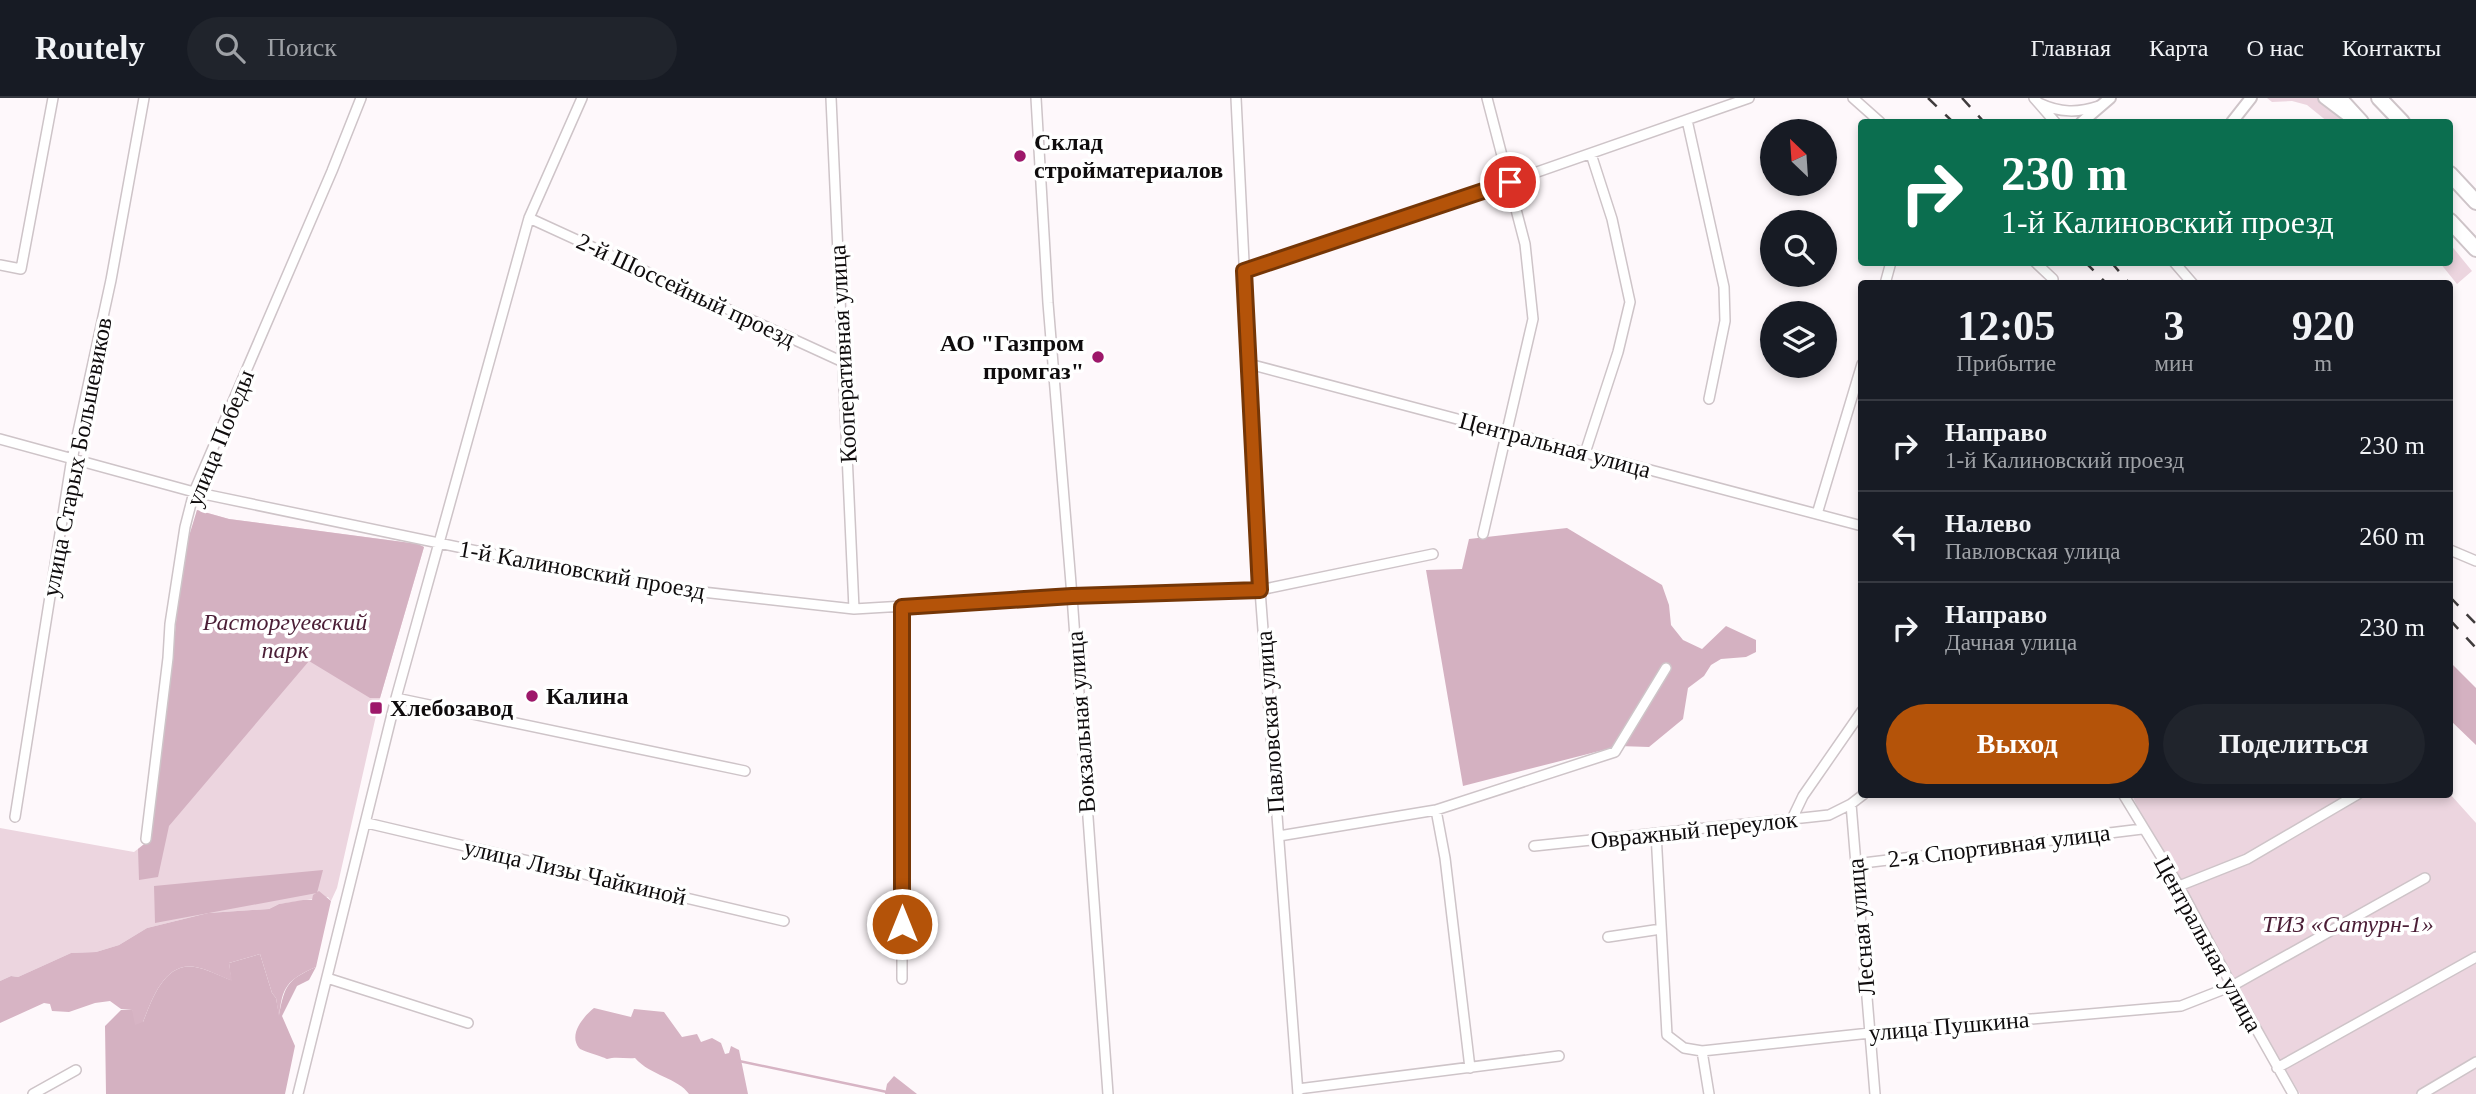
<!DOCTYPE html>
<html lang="ru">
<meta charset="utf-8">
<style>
body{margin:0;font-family:"Times New Roman",serif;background:#20242c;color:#f1f3f6;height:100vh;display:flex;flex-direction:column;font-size:26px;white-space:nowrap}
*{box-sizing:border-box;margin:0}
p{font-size:23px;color:#9ea1a6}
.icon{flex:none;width:38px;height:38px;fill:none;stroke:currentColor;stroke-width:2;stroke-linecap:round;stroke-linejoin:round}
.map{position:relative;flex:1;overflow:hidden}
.details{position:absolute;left:1858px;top:182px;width:595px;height:518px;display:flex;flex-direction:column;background:#171b24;border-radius:7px;box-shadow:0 4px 10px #0003}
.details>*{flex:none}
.guide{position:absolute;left:1858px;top:21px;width:595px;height:147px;border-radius:7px;box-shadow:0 4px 10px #0003;background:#0b6e4f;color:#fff;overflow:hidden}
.needle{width:46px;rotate:335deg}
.fabs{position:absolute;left:1760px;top:21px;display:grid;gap:14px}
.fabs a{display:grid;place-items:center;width:77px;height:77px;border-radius:50%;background:#171b24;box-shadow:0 4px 10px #0003;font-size:35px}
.pin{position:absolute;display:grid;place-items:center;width:60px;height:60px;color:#fff;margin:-30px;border:4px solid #fff;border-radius:50%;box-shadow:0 2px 7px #0007}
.me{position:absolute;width:77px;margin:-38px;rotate:0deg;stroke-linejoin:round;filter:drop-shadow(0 0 5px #0008)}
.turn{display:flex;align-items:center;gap:24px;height:147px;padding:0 28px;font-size:32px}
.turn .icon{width:91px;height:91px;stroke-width:2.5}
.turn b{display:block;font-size:49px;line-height:60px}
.eta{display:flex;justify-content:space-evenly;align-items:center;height:119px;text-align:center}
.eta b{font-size:42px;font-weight:700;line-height:49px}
.primary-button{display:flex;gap:14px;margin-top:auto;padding:14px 28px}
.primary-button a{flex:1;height:80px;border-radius:42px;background:#b45309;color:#fff;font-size:28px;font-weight:700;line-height:80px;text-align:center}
.primary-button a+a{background:#20242c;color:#f1f3f6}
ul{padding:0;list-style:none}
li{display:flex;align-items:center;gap:21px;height:91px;padding:0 28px;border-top:2px solid #363941}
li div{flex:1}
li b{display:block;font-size:26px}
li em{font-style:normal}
header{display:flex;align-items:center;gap:42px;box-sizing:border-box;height:98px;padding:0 35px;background:#171b24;border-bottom:2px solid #363941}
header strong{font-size:33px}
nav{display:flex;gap:38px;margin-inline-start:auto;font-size:24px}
.search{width:490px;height:63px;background:#20242c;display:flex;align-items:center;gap:18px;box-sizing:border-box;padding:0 24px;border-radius:38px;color:#9ea1a6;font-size:26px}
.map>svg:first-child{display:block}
</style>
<header>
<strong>Routely</strong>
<div class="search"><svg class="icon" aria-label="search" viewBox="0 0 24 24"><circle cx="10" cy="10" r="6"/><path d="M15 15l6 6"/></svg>Поиск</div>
<nav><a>Главная</a><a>Карта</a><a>О нас</a><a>Контакты</a></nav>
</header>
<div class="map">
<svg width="2476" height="996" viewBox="0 0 2476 996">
<rect width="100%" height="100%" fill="#fef8fb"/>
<path fill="#ecd5df" d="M 2267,0 L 2320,0 L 2331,7 L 2347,24 L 2328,24 L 2307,7 L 2292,3 L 2272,4 Z
M 2450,146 L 2472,173 L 2457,186 L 2440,165 L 2450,164 Z
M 197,412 L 229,421 L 418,446 L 424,449 L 380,600 L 337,790 L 331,803 L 328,799 L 279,806 L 269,811 L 208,815 L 147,830 L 119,847 L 96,854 L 71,855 L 18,879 L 11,878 L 0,883 L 0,730 L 134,754 L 148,743 L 172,563 L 180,486 Z
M 2450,696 L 2476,725 L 2476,996 L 2300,996 L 2240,895 L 2141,717 L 2132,697 Z"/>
<path fill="#d4b1c1" d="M 197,412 L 229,421 L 418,446 L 424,449 L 380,600 L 370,600 L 309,563 L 169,728 L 158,779 L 139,782 L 138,751 L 148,743 L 172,563 L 180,486 L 185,451 Z
M 1567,430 L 1662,487 L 1669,507 L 1671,527 L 1683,542 L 1702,551 L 1726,528 L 1756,542 L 1756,554 L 1746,559 L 1721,561 L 1711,567 L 1704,578 L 1688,590 L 1683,621 L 1649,649 L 1619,648 L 1463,688 L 1426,472 L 1462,471 L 1469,441 Z
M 2450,566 L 2452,566 L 2476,590 L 2476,647 L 2450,622 Z
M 323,772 L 317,795 L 155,825 L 154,788 Z
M 260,856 L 272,895 L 276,900 L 279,917 C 285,887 287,882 316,869 L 309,882 L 297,888 L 282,918 L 295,948 L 285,996 L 106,996 L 105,928 L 121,912 L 132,912 L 143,924 C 152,902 164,864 195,869 C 207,871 220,878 231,882 L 229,865 Z"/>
<path fill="#d7b4c4" d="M 319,793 L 331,803 L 316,869 C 287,882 282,888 279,920 L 276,900 L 272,895 L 260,856 L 229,865 L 232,883 C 220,878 207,871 195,869 C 164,864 152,902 143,924 L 135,927 L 132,912 L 121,911 L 110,903 L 95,905 L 69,914 L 52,913 L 50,906 L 44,905 L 0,925 L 0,883 L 11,878 L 18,879 L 71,855 L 96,854 L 119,847 L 147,830 L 208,815 L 269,811 L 279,806 L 303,802 L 312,802 L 313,797 Z
M 594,910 L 631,919 L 634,911 L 664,914 L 682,939 L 697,936 L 701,944 L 712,940 L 721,945 L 725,956 L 729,955 L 731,948 L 739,952 L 748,996 L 689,996 C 678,980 651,978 635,960 C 625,961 616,958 607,961 C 602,958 581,953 579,950 C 568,936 584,918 594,910 Z
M 894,978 L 917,996 L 885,996 L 887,986 Z"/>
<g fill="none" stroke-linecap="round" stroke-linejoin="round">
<path stroke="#d7b4c4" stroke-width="2.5" d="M 739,963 L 887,994"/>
<defs>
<path id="minor" d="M 831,0 L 854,511
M 1036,0 L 1048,205 L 1072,498 L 1108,996
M 1236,0 L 1260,492 L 1298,996
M 1853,0 L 1880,24
M 2034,0 L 2055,24
M 2039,5 C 2060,15 2078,15 2099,8
M 1687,22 L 1724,189 L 1725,223 L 1709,301
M 529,120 L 843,264
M 2035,164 L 2053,181 L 2052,186
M 2174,164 L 2193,186
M 0,167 L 21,171 L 53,0
M 1244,173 L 1500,87 L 1749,0
M 1885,186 L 1891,164
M 1249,266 L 1862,428
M 0,341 L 194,394 L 640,487 L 854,511 L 1072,498 L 1260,492 L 1433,456
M 1585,355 L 1618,254 L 1630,204 L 1612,121 L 1591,56
M 1817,416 L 1862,266
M 1483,436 L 1533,221 L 1525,146 L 1487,0
M 2450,452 L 2476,463
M 902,509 L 902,881
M 396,600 L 745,673
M 1864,696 L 1851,706 L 1875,996
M 2123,696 L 2179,788 L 2232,888 L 2293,996
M 1436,712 L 1445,760 L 1470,970
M 15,719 L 71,366 L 111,182 L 144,0
M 1792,721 L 1803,698 L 1862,613
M 367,725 L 784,823
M 1656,735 L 1667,937 L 1684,950 L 1702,953 L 1870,935 L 2181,908 L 2232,888 L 2425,780
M 1279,738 L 1436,712 L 1615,654 L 1666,570
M 146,741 L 168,560 L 170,526 L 185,429 L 194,394 L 332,73 L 361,0
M 1534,748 L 1811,719 L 1829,717 L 1851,706
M 1855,766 L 2142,731
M 2179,788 L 2247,761 L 2358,696
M 1608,839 L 1661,831
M 327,880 L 468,925
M 1702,953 L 1709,996
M 2277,970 L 2476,859
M 1298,991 L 1559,958
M 33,996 L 76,972
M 298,996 L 396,600 L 529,120 L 582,0
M 2422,996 L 2476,964"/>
<path id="major" d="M 2324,0 L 2353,22
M 2082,24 L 2110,0
M 2232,24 L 2251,0"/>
<path id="highway" d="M 2339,0 L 2361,24
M 2379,0 L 2402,24
M 2450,76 L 2476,104
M 2450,123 L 2476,151"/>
</defs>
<use href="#minor" stroke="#cec4c8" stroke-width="12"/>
<use href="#major" stroke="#cec4c8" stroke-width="14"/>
<use href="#highway" stroke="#cec4c8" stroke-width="18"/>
<use href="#minor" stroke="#fff" stroke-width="9"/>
<use href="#major" stroke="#fff" stroke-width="10"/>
<use href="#highway" stroke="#fff" stroke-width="14"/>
<path stroke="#403c3d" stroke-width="2.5" stroke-dasharray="12 12" stroke-linecap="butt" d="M 1928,0 L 1953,24
M 1962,0 L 1984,24
M 2085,164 L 2107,186
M 2111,164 L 2130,186
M 2450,499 L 2476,526
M 2450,522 L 2476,550"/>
</g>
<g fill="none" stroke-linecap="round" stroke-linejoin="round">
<defs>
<path id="route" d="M 902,826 L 902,509 L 1072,498 L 1260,492 L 1244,173 L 1510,84"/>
</defs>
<use href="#route" stroke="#753606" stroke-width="18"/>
<use href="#route" stroke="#b45309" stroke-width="12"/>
</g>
<g fill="#9d186a" stroke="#fff" stroke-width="2.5">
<circle cx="1020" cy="58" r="7"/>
<circle cx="1098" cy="259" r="7"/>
<circle cx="532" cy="598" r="7"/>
<rect x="369" y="603" width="14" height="14" rx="3.5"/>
</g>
<g text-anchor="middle" stroke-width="7" stroke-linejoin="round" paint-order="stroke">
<g font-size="24" font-weight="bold" fill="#0f0c0d" stroke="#fff" text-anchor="start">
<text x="1034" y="52">Склад<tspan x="1034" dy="28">стройматериалов</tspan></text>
<text x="1084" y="253" text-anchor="end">АО "Газпром<tspan x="1084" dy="28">промгаз"</tspan></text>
<text x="546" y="606">Калина</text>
<text x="390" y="618">Хлебозавод</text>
</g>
<g font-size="24" fill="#0f0c0d" stroke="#fff">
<text transform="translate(686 192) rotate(25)" y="8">2-й Шоссейный проезд</text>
<text transform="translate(843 256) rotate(-93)" y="8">Кооперативная улица</text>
<text transform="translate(220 340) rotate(-68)" y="8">улица Победы</text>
<text transform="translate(1555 347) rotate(15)" y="8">Центральная улица</text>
<text transform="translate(77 359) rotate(-79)" y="8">улица Старых Большевиков</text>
<text transform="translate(582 472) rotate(10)" y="8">1-й Калиновский проезд</text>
<text transform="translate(1081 624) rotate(-94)" y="8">Вокзальная улица</text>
<text transform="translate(1270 624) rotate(-94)" y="8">Павловская улица</text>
<text transform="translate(1694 732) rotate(-6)" y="8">Овражный переулок</text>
<text transform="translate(1999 748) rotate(-7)" y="8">2-я Спортивная улица</text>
<text transform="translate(575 774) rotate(13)" y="8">улица Лизы Чайкиной</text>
<text transform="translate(1861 829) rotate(-95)" y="8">Лесная улица</text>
<text transform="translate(2208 846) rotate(61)" y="8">Центральная улица</text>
<text transform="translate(1949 928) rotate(-5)" y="8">улица Пушкина</text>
</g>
<g font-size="24" font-style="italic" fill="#4b1e36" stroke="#fff">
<text x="285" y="532">Расторгуевский<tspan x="285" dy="28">парк</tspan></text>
<text x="2348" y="834">ТИЗ «Сатурн-1»</text>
</g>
</g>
</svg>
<div class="fabs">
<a><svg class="needle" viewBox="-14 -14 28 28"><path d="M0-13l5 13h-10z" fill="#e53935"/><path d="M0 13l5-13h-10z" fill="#9ea1a6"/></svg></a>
<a><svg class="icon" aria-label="search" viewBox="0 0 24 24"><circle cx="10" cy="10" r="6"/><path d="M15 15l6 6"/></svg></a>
<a><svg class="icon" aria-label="layers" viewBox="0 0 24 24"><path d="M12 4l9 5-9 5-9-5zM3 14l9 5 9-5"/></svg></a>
</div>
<div class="pin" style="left:1510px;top:84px;background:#d93025"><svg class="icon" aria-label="arrive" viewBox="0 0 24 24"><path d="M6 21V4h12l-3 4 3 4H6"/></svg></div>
<svg class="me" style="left:902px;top:826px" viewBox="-20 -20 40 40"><circle r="17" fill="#b45309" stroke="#fff" stroke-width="3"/><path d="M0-11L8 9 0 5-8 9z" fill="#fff"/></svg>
<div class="guide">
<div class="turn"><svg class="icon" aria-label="right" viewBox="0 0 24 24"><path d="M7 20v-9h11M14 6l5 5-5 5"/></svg><div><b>230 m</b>1-й Калиновский проезд</div></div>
</div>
<section class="details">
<div class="eta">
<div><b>12:05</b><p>Прибытие</p></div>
<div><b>3</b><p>мин</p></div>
<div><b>920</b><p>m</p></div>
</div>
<ul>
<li><svg class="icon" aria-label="right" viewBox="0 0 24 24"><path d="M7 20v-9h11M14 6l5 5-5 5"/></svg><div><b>Направо</b><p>1-й Калиновский проезд</p></div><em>230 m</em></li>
<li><svg class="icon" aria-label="left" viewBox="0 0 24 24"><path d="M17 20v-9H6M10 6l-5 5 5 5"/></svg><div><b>Налево</b><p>Павловская улица</p></div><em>260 m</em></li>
<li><svg class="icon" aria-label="right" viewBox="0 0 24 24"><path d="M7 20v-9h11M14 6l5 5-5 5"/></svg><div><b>Направо</b><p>Дачная улица</p></div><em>230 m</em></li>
</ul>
<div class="primary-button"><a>Выход</a><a>Поделиться</a></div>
</section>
</div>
